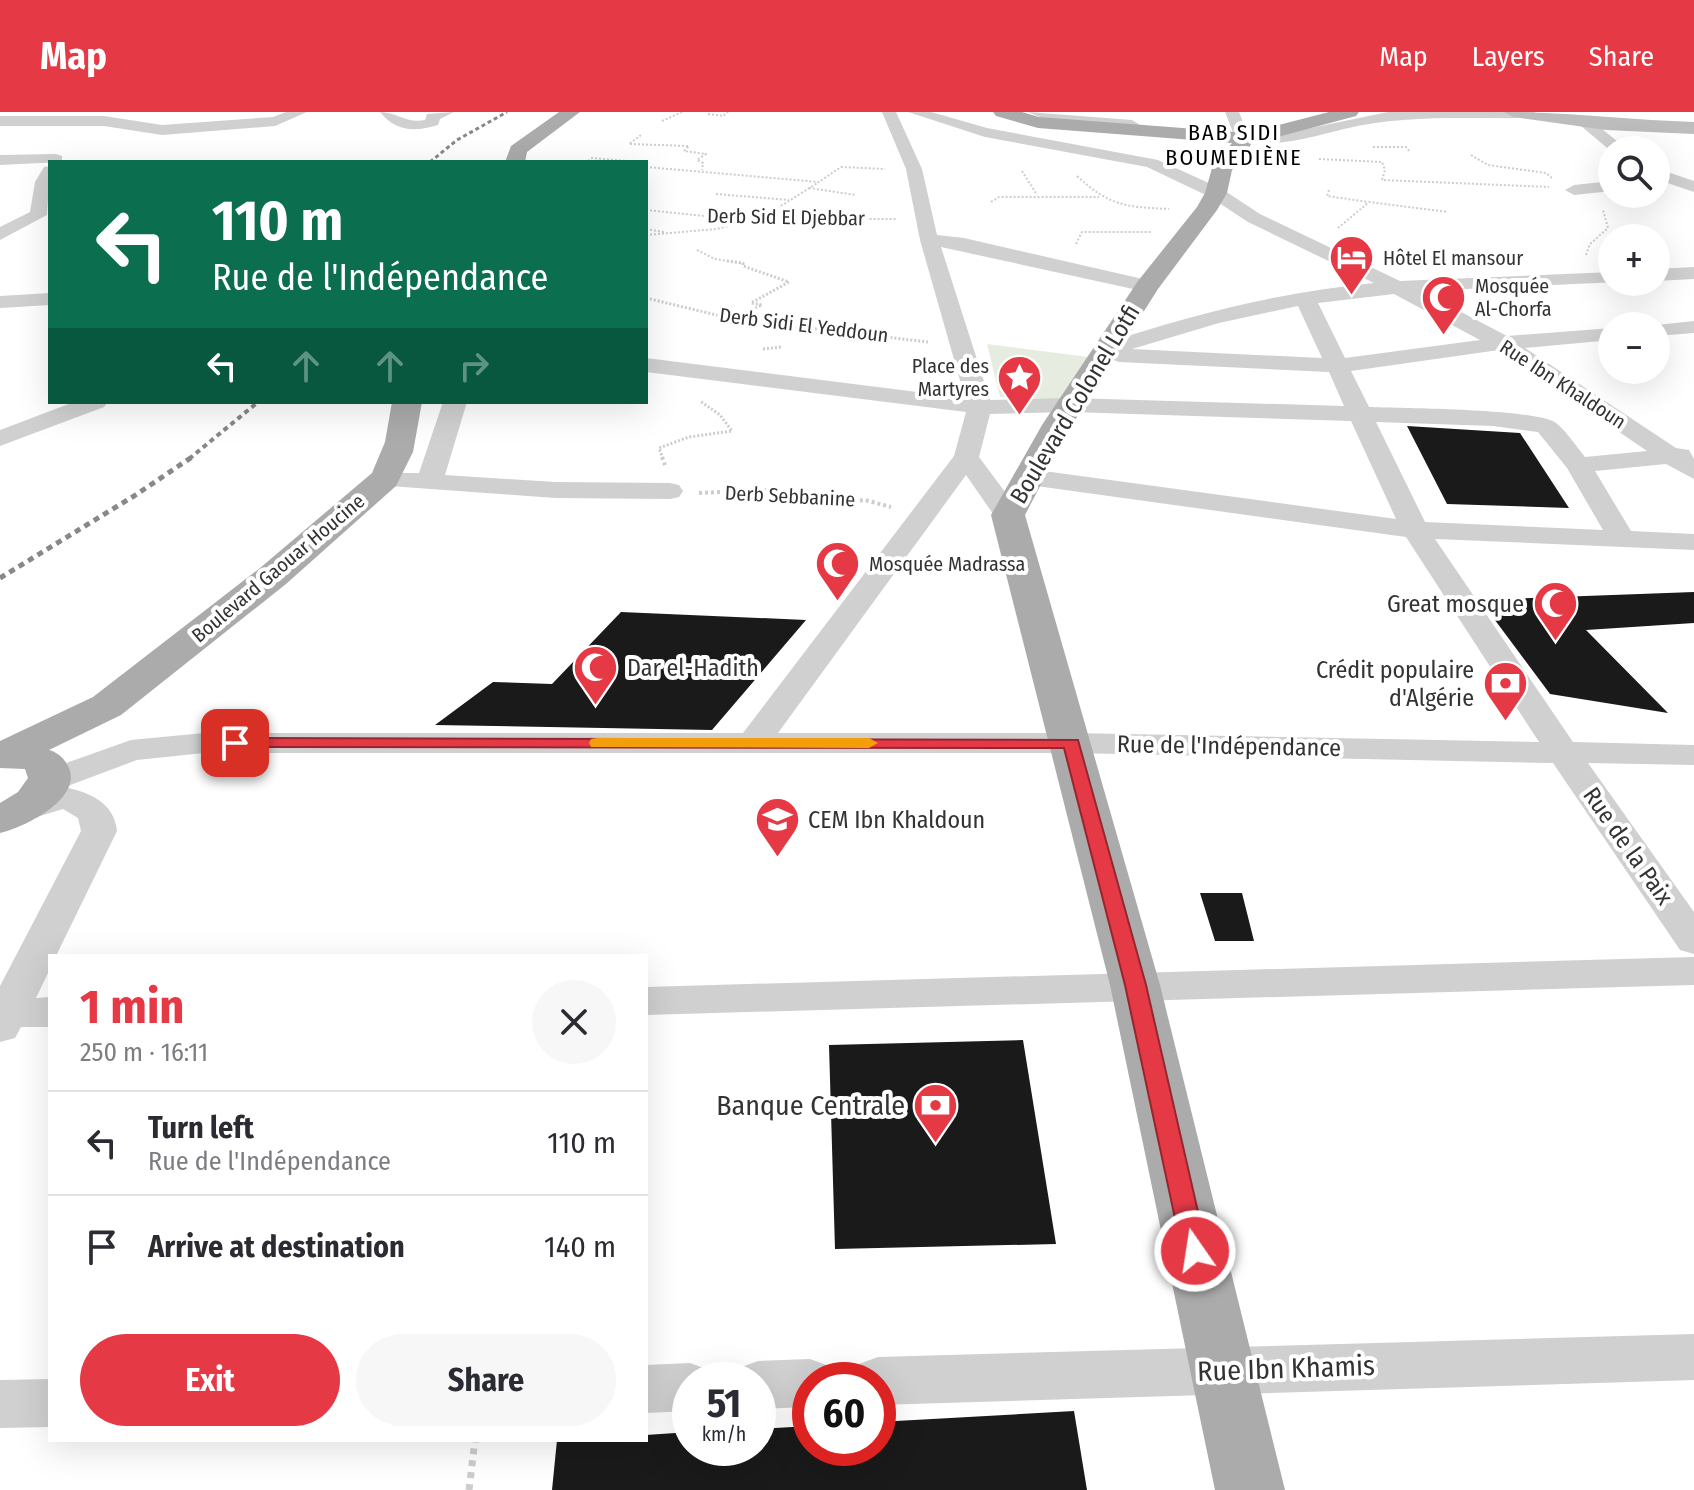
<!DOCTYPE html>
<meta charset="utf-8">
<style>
body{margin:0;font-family:"Fira Sans Condensed",sans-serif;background:#f7f7f7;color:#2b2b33;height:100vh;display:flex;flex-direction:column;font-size:30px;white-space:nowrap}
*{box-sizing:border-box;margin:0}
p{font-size:26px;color:#7c7c81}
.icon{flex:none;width:44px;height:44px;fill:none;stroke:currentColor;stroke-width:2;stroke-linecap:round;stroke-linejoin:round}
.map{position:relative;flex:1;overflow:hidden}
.details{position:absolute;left:48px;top:842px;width:600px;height:488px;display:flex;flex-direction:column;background:#fff;border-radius:0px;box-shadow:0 8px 32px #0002}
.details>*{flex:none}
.banner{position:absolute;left:48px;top:48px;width:600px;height:244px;border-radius:0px;box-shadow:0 8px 32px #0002;background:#0b6e4f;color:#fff;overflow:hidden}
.controls{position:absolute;left:1598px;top:24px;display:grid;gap:16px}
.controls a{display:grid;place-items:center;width:72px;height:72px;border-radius:50%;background:#fff;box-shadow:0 8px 32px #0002;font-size:40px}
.speed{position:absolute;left:672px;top:1250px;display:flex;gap:16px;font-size:40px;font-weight:700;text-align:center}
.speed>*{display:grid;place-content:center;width:104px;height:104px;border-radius:50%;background:#fff;box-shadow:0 8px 32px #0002;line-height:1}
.speed small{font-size:20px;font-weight:400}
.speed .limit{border:12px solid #d22;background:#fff;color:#111}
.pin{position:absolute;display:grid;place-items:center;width:68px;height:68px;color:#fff;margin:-34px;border-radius:16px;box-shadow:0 4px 12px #0006}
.me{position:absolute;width:88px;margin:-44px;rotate:347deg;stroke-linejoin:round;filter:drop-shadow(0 0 6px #0008)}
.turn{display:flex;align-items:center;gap:28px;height:168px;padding:0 32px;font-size:36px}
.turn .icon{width:104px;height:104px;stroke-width:2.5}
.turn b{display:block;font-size:56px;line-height:68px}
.lanes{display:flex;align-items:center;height:76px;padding:0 32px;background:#0003;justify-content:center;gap:40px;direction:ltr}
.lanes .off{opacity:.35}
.round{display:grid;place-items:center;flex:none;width:84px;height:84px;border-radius:42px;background:#f7f7f7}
.headline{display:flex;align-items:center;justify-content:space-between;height:136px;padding:0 32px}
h1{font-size:48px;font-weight:700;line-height:60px;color:#e63946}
.primary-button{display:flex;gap:16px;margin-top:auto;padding:16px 32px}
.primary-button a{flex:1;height:92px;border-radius:48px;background:#e63946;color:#fff;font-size:32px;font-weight:700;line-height:92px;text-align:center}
.primary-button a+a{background:#f7f7f7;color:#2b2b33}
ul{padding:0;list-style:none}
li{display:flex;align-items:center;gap:24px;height:104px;padding:0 32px;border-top:2px solid #e1e1e2}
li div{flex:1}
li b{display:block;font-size:30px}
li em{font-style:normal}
header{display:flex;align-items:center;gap:48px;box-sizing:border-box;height:112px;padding:0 40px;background:#e63946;color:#fff}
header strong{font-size:38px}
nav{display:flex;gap:44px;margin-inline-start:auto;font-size:28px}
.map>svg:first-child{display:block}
</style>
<header>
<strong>Map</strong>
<nav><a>Map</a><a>Layers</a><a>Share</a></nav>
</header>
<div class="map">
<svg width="1694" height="1378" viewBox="0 0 1694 1378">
<rect width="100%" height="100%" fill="#fff"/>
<path fill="#e6ecdf" d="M 987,232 L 1088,245 L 1060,288 L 1000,285 Z"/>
<path fill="#1a1a1a" d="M 1407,314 L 1520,321 L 1569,396 L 1447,392 Z
M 1694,480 L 1694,511 L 1586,518 L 1668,601 L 1550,582 L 1480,488 Z
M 621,500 L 806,508 L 712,618 L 435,613 L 493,570 L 552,572 Z
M 1200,781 L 1242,781 L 1254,829 L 1215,829 Z
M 1023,928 L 1056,1132 L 835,1137 L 829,933 Z
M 1074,1299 L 1087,1378 L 552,1378 L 557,1328 L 646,1328 L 646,1323 L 690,1320 L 690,1336 L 758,1336 L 758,1317 L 810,1314 L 810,1336 L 878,1336 L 878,1310 Z"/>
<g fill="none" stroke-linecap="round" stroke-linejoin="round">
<path stroke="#cdcdcd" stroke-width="2" stroke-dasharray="2 2" stroke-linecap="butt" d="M 708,2 L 723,4 L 728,0
M 662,9 L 682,0
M 641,23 L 629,32 L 689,34 L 684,39 L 706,42 L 697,48 L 703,51 L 702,58
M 1373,35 L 1406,35 L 1410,40
M 1471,43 L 1488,53 L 1546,61 L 1552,66
M 1319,47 L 1382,50 L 1385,58 L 1382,68 L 1549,75
M 588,49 L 592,46 L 638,50
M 646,55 L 819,70 L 841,55 L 885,57
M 1022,59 L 1037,83
M 1077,64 C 1109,94 1126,95 1169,97
M 809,76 L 856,83
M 1329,78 L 1327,84 L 1368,90
M 716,82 L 789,88
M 991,90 L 999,85 L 1099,85
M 1628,92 L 1637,89 L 1638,82
M 646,98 L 734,107 L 897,107
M 771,106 L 776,97 L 819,70
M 1338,116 L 1369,90 L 1448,100
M 646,117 L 664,120
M 646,123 L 717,117 L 751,108
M 1076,132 L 1082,120 L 1151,120
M 697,138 L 715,147 L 741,151
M 1586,143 L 1590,132 L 1608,116 L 1603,98"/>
<path stroke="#cdcdcd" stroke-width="3" stroke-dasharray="2 2" stroke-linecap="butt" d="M 727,149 L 743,151 L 743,154 L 789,170 L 751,191 L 762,193 L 733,206
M 646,186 L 733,207 L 928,230
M 763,237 L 782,235
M 663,347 L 659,336 L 689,325 L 732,319 L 720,303 L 700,289"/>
<path stroke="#cdcdcd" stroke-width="4" stroke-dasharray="3 3" stroke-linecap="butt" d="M 662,345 L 665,353
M 699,381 L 769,378 L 838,390 L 865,388 L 891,395"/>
<path stroke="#cdcdcd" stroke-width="7" stroke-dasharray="6 6" stroke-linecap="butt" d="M 469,1378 L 475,1328"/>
<path fill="#d0d0d0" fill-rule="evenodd" d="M 286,0 L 307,0 L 275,14 L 162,23 L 104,14 L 0,14 L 0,4 L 104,4 L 162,13 L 273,5 Z
M 380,0 C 397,0 407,12 425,8 L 427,2 L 454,0 L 440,7 L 438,13 C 415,20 396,20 380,0 Z
M 882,0 L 896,0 L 922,57 L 937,123 L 964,126 L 1147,168 L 1157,174 L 1147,180 L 941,135 L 990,288 L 1071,286 L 1344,294 L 1329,260 L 1119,250 L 1100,243 L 1097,238 L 1100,233 C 1189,203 1280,180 1374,171 L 1248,110 L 1210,85 L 1147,55 L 985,25 L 908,0 L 931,0 L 987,16 L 1158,48 L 1222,77 L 1260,102 L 1400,169 L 1612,160 L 1612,170 L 1619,170 L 1421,179 L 1507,224 L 1612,216 L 1612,228 L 1525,236 L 1676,336 L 1689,338 L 1694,347 L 1694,367 L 1666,352 L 1595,359 L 1631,419 L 1694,422 L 1694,438 L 1435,427 L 1573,630 L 1694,633 L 1694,653 L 1588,651 L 1694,800 L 1694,842 L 1680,838 L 1553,651 L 1072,641 L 204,641 L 137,648 L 65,675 C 90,681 114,690 117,719 L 56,844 L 50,844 L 50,857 L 36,886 L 50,885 L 50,915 L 21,915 L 15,926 L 0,930 L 0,874 L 81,719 L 78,706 L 63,697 L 24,709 L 11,706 L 6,698 L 11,690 L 49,678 L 38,675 L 32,668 L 38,661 L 131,628 L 204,621 L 743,621 L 954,344 L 966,300 L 646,260 L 646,246 L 965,286 L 920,128 L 906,57 ZM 1394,182 L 1480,228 L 1345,246 L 1318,191 ZM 1298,194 L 1322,246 L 1132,237 L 1219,211 ZM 1499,238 L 1647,339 L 1585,345 C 1576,334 1567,320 1556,311 C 1540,297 1398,296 1369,295 L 1351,259 ZM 1071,300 L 1351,309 L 1396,407 L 1029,357 L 1020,359 L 1016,365 L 1020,371 L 1029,373 L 1406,425 L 1539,630 L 1072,621 L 778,621 L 966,363 L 998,409 L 1018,409 L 1022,403 L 979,345 L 990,302 ZM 1376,310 L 1493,314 L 1538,320 L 1567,356 L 1603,418 L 1425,410 Z
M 1028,0 L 1132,8 L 1140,13 L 1132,18 L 1052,10 Z
M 1225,0 L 1239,0 L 1247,20 L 1244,23 L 1234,23 Z
M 1388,0 L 1535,0 L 1536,2 L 1529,6 C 1468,7 1404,2 1344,17 C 1323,22 1264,40 1248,26 L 1256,21 L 1296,19 Z
M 1586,6 L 1591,8 L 1628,38 L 1612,40 L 1581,14 L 1581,8 Z
M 56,42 L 62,44 L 62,50 L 0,53 L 0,43 Z
M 50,54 L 47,103 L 0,128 L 0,115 L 30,100 L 35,70 L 44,55 Z
M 1656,56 L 1694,69 L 1694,80 L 1656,67 Z
M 1612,69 L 1612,79 L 1574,83 L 1565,78 L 1574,73 Z
M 1694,155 L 1694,167 L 1656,169 L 1656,157 Z
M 50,181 L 50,193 L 0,196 L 0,184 Z
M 1694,209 L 1694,221 L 1656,224 L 1656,214 L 1648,214 Z
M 74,290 L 108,290 L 104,295 L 0,334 L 0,318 Z
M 443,290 L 467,290 L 445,363 L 555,370 L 670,371 L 679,373 L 683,379 L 679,385 L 670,387 L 555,386 L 376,373 L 372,367 L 376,361 L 419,361 Z
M 1694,845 L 1694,873 L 646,903 L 646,875 Z
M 1694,1222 L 1694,1268 L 878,1293 L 878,1268 L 852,1268 L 859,1252 L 878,1245 Z
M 810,1247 L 829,1254 L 836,1268 L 810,1268 L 810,1295 L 758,1297 L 758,1268 L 733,1268 L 739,1256 L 758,1249 Z
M 690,1251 L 709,1258 L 714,1268 L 690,1268 L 690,1299 L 646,1301 L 646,1253 Z
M 50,1267 L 50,1315 L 0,1316 L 0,1268 Z"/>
<path fill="#bdbdbd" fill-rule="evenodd" d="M 1504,0 C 1567,0 1630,8 1694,10 L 1694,22 L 1606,18 L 1513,5 Z"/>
<path fill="#ababab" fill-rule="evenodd" d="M 559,0 L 580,0 L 527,40 L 525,50 L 505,50 L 511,34 Z
M 993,0 L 1022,0 L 1039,5 L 1248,21 L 1329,0 L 1359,0 L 1356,4 L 1251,32 L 1244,46 L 1232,58 L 1227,81 L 1217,98 L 1158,177 L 1072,313 L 1025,403 L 1160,873 L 1285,1378 L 1215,1378 L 1110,873 L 991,403 L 1042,313 L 1138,169 L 1197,95 L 1205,81 L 1212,56 L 1232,31 L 1038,16 L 996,4 Z
M 392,290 L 422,290 L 413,340 L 396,374 L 286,472 L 121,603 L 49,638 C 57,640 64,646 68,654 C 85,686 23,716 0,721 L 0,691 L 18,680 L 28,666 L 25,657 L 0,656 L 0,629 L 93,585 L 260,456 L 372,361 L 385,330 Z"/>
<path stroke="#888" stroke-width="3" stroke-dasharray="4 3" stroke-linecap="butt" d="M 430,50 L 457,28 L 507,0"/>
<path stroke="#888" stroke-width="4" stroke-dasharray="5 4" stroke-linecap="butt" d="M 189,347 L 258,290"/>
<path stroke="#888" stroke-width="5" stroke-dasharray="6 5" stroke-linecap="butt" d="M 0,466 L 134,384 L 192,345"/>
</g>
<path fill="#e63946" stroke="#96252e" stroke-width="2" d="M 235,626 L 1078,628 L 1146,873 L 1207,1139 L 1204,1146 L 1195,1149 L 1186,1146 L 1182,1139 L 1125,873 L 1064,636 L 229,635 L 226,631 L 229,627 Z"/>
<path fill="#f59e0b" d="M 597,626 L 869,626 L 878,631 L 869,636 L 591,635 L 589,631 L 591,627 Z"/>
<defs>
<symbol id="hotel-pin" viewBox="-11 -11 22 30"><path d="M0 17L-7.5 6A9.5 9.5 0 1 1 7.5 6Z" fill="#e63946" stroke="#fff"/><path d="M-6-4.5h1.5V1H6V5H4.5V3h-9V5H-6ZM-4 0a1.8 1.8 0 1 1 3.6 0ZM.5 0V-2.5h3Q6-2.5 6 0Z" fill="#fff"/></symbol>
<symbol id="mosque-pin" viewBox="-11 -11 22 30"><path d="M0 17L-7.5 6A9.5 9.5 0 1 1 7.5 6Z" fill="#e63946" stroke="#fff"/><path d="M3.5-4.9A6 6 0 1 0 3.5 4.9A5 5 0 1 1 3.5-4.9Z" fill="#fff"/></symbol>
<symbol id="sight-pin" viewBox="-11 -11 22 30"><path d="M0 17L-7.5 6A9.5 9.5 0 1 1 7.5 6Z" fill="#e63946" stroke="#fff"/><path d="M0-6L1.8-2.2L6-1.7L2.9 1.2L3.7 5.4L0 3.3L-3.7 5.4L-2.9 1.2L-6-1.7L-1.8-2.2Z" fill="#fff"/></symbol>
<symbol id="bank-pin" viewBox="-11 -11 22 30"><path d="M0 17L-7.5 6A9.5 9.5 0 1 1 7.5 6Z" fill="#e63946" stroke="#fff"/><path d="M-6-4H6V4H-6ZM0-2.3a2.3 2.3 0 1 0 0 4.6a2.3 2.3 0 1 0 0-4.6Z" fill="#fff"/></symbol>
<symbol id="school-pin" viewBox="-11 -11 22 30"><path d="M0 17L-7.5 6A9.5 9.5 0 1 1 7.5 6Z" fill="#e63946" stroke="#fff"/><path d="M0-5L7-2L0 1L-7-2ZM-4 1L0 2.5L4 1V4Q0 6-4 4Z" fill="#fff"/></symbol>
</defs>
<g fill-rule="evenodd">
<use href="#hotel-pin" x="1326" y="120" width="51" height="69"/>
<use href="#mosque-pin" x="1418" y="160" width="51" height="69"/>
<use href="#sight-pin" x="994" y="240" width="51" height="69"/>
<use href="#mosque-pin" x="812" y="426" width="51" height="69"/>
<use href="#mosque-pin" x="1530" y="466" width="51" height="69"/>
<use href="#mosque-pin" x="570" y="530" width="51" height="69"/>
<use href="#bank-pin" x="1480" y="546" width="51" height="69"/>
<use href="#school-pin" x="752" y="682" width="51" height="69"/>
<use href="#bank-pin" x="910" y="968" width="51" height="69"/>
</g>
<g text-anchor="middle" stroke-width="8" stroke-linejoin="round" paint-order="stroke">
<g font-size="20" fill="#333" stroke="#fff">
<text transform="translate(786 105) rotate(1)" y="7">Derb Sid El Djebbar</text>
<text transform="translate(804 213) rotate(7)" y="7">Derb Sidi El Yeddoun</text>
<text transform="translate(1563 272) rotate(33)" y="7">Rue Ibn Khaldoun</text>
<text transform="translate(790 384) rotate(3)" y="7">Derb Sebbanine</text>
<text transform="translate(278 456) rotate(-40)" y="7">Boulevard Gaouar Houcine</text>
</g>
<g font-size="20" fill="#333" stroke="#fff" text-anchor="start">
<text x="1383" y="153">Hôtel El mansour</text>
<text x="1475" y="181">Mosquée<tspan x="1475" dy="23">Al-Chorfa</tspan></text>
<text x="989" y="261" text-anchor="end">Place des<tspan x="989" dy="23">Martyres</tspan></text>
<text x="869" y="459">Mosquée Madrassa</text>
</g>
<g font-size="22" letter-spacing="2" fill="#000" stroke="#fff">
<text x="1234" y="28">BAB SIDI<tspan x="1234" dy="25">BOUMEDIÈNE</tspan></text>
</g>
<g font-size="24" fill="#333" stroke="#fff">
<text transform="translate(1075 292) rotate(-59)" y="8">Boulevard Colonel Lotfi</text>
<text transform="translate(1229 634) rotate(1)" y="8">Rue de l'Indépendance</text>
<text transform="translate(1628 734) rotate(55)" y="8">Rue de la Paix</text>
</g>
<g font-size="24" fill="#333" stroke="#fff" text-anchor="end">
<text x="1524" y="500">Great mosque</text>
<text x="627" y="564" text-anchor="start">Dar el-Hadith</text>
<text x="1474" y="566">Crédit populaire<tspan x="1474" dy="28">d'Algérie</tspan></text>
<text x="808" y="716" text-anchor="start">CEM Ibn Khaldoun</text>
</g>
<g font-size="28" fill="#333" stroke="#fff" text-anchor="end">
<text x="905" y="1003">Banque Centrale</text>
</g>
<g font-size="28" fill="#333" stroke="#fff">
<text transform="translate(1286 1256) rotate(-2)" y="10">Rue Ibn Khamis</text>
</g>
</g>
</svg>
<div class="controls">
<a><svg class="icon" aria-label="search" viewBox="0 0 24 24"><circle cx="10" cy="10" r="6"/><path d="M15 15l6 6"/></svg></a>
<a>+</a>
<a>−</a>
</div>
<div class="speed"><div>51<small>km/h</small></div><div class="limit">60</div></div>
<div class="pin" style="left:235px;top:631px;background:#d93025"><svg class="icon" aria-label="arrive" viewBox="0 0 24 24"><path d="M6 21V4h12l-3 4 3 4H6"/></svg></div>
<svg class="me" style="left:1195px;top:1139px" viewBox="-20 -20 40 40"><circle r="17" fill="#e63946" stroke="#fff" stroke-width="3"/><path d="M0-11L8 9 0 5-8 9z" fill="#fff"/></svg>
<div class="banner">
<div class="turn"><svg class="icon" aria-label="left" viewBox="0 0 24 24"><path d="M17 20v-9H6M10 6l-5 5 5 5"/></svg><div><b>110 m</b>Rue de l'Indépendance</div></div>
<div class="lanes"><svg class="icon" aria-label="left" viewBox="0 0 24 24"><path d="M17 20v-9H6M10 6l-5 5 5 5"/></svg><svg class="icon off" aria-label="ahead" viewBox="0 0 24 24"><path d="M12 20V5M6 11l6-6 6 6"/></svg><svg class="icon off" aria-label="ahead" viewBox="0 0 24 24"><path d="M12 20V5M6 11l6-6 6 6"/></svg><svg class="icon off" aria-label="right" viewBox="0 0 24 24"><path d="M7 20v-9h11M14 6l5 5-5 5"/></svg></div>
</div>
<section class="details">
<div class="headline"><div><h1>1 min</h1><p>250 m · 16:11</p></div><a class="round"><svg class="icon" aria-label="close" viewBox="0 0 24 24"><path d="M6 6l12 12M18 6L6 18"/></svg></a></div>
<ul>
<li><svg class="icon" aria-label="left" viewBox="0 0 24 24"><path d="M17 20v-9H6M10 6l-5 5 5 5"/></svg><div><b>Turn left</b><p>Rue de l'Indépendance</p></div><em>110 m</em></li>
<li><svg class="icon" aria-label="arrive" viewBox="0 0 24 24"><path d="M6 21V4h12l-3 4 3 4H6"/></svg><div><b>Arrive at destination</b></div><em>140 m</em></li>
</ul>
<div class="primary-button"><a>Exit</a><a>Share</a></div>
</section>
</div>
